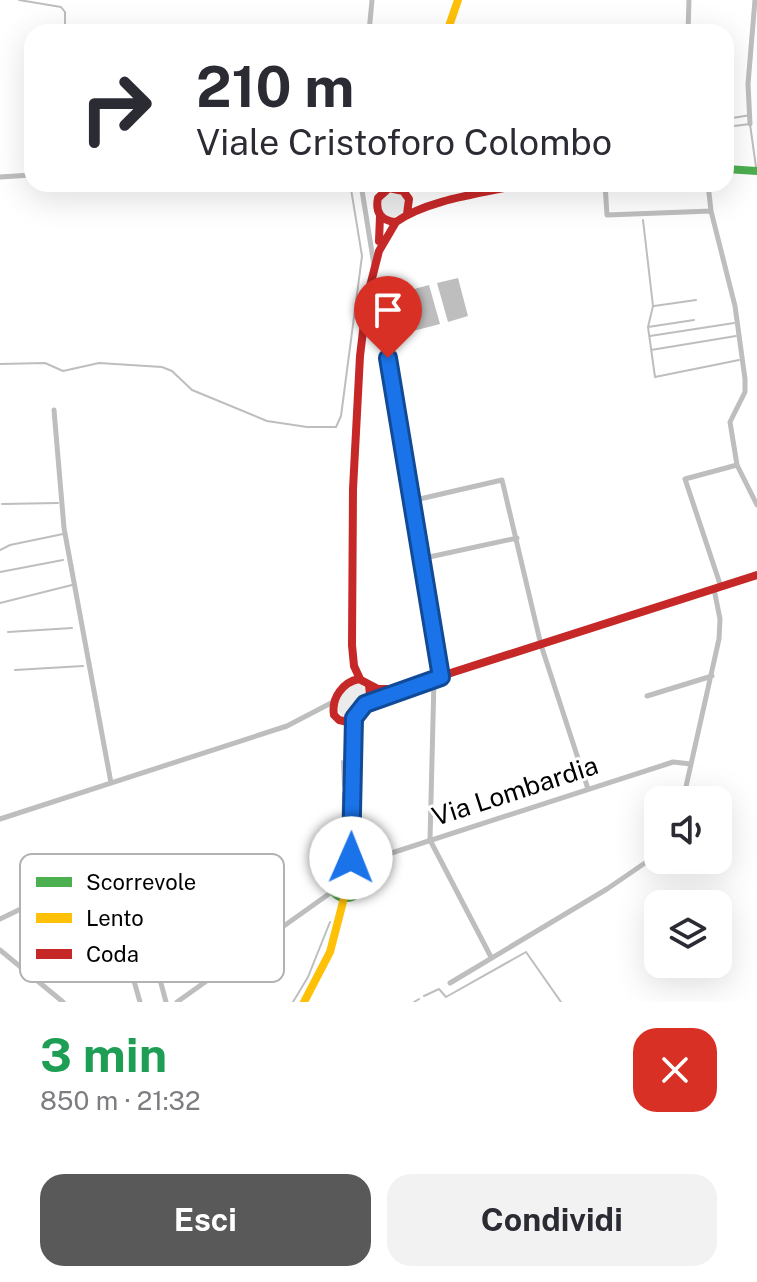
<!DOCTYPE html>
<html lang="it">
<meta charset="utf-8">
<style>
body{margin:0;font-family:"Public Sans",sans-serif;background:#f2f2f3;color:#2b2b33;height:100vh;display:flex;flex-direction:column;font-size:30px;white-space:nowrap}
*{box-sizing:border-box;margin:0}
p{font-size:26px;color:#7c7c81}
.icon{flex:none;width:44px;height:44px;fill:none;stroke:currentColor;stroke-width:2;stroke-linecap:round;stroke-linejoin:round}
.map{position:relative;height:1002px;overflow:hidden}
.side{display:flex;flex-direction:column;background:#fff;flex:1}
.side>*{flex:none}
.guide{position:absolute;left:24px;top:24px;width:710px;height:168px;border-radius:24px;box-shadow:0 8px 32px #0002;background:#fff;color:#2b2b33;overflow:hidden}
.buttons{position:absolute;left:644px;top:786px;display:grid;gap:16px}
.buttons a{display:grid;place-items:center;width:88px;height:88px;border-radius:16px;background:#fff;box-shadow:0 8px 32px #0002;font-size:40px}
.pin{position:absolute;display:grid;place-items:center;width:68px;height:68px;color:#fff;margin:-82px -34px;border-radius:50% 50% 50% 0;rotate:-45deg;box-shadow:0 0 8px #0007}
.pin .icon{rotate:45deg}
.me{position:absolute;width:88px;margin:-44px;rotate:1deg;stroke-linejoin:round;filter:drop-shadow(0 0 6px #0008)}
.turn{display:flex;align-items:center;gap:28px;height:168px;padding:0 40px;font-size:36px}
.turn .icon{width:104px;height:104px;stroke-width:2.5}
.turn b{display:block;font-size:56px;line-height:68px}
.round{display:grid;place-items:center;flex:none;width:84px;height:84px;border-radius:24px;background:#f2f2f3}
.summary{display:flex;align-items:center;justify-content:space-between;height:136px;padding:0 40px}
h1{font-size:48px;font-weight:700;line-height:60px;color:#1e9e55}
.action{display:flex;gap:16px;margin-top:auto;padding:16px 40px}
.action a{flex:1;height:92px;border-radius:24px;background:#595959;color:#fff;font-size:32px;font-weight:700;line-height:92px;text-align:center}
.action a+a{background:#f2f2f3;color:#2b2b33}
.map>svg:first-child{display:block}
</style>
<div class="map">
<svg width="757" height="1002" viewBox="0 0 757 1002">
<rect width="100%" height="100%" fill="#fff"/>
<path fill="#ebebeb" d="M381 205a12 12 0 1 1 24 0a12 12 0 1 1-24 0Z
M 359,683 L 365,688 L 366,695 L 351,714 L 342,716 C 331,704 346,686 359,683 Z
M334 882a12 12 0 1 1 24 0a12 12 0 1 1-24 0Z"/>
<path fill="#bebebe" d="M 458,278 L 468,316 L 448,322 L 437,283 Z
M 429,285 L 440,324 L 413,331 L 403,292 Z"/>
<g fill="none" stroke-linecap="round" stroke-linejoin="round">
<path stroke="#bebebe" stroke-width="2" d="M 19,0 L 61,7 L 65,12 L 65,32
M 726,119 L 751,115
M 726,127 L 750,124 L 756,167
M 643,220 L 653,306 L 648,327 L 655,377 L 739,360
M 654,306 L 696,300
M 648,327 L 694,320
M 650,336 L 734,323
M 651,350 L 736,336
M 0,364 L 45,363 L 63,371 L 99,363 L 162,367 L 172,371 L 192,390 L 267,421 L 307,427 L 336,427 L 341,416 L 362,256 L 351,189 L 354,184
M 2,504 L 58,503
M 0,550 L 10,545 L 63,534
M 0,572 L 63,560
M 0,603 L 72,585
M 8,632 L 72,628
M 15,670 L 83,666
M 342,761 L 343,786
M 342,859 L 343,793
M 424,996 L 439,989 L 446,997 L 526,952 L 561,1002
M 293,1002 L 308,977 L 330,922
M 414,1002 L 419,999"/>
<path stroke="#bebebe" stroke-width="5" d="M 750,124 L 748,84 L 755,0"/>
<path stroke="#bebebe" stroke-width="5" d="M 369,32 L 372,0
M 688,32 L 689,0
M 0,177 L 32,175
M 361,184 L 374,265
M 605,184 L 607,215 L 711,211
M 708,184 L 711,211 L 735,306 L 745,379 L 745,392 L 730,422 L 737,465 L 757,505
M 371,285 L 378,301 L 441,676
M 54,410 L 64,528 L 111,783
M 411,501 L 502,480 L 541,645 L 588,789
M 420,559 L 517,538
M 721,587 L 685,479 L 737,465
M 434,680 L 430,840 L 491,957
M 647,696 L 712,676
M 683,800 L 719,639 L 720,619 L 714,589
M 0,819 L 287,726 L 333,702
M 355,869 L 373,859 L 673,762 L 691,764
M 132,875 L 166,1002
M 106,883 L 140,1002
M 0,919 L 29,905 L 188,860 L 192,867 L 223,968
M 0,950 L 63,1002
M 450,983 L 607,889 L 658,854
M 177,1002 L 333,891"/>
<path stroke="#4caf50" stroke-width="8" d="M 726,169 L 757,171
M330 882a16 16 0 1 1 32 0a16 16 0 1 1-32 0Z"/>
<path stroke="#ffc107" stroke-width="8" d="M 447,32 L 458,0
M 348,866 L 351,853 L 354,718
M 304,1002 L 330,952 L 344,898"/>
<path stroke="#c62828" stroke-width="8" d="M 407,214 L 409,199 L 403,191 L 389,188 L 378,198 C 375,212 381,221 396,222 C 428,199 485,193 524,184
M 379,241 L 380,216
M 360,679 L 354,666 L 352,645 L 353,489 L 360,356 L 367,298 L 379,251 L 396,222
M 369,685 L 370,696 L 348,722 L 339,720 L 334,715 C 331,698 343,682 359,679 L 378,689 L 397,689
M 365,704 L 407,687 L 757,575"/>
</g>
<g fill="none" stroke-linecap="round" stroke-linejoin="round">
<defs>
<path id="route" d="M 351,858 L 354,718 L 365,704 L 441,677 L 388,358"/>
</defs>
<use href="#route" stroke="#114b97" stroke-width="20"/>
<use href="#route" stroke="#1a73e8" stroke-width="14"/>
</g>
<g text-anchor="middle" stroke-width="6" stroke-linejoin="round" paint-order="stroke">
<g font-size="26" fill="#000" stroke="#fff">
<text transform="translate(515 791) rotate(-18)" y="9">Via Lombardia</text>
</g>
</g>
<rect x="20" y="854" width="264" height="128" rx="12" fill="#fff" stroke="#b2b2b2" stroke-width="2"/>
<rect x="36" y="877" width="36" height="10" fill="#4caf50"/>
<rect x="36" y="913" width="36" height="10" fill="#ffc107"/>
<rect x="36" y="949" width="36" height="10" fill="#c62828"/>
<g font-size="22" fill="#000">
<text x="86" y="890">Scorrevole</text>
<text x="86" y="926">Lento</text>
<text x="86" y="962">Coda</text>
</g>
</svg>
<div class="buttons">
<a><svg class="icon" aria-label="sound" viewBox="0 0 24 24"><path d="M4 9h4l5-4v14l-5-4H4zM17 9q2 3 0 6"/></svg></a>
<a><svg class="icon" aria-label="layers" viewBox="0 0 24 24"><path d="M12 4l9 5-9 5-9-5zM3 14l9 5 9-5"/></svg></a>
</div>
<div class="pin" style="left:388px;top:358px;background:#d93025"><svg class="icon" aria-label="arrive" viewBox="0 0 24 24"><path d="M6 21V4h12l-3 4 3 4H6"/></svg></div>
<svg class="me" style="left:351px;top:858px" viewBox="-20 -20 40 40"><circle r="19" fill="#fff"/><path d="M0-13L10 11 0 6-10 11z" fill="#1a73e8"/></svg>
<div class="guide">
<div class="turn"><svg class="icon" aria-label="right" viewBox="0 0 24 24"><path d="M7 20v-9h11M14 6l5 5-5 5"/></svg><div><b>210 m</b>Viale Cristoforo Colombo</div></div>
</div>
</div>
<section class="side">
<div class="summary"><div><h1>3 min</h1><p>850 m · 21:32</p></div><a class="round" style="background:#d93025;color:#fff"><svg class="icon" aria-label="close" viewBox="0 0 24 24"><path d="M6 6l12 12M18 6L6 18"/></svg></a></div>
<div class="action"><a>Esci</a><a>Condividi</a></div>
</section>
